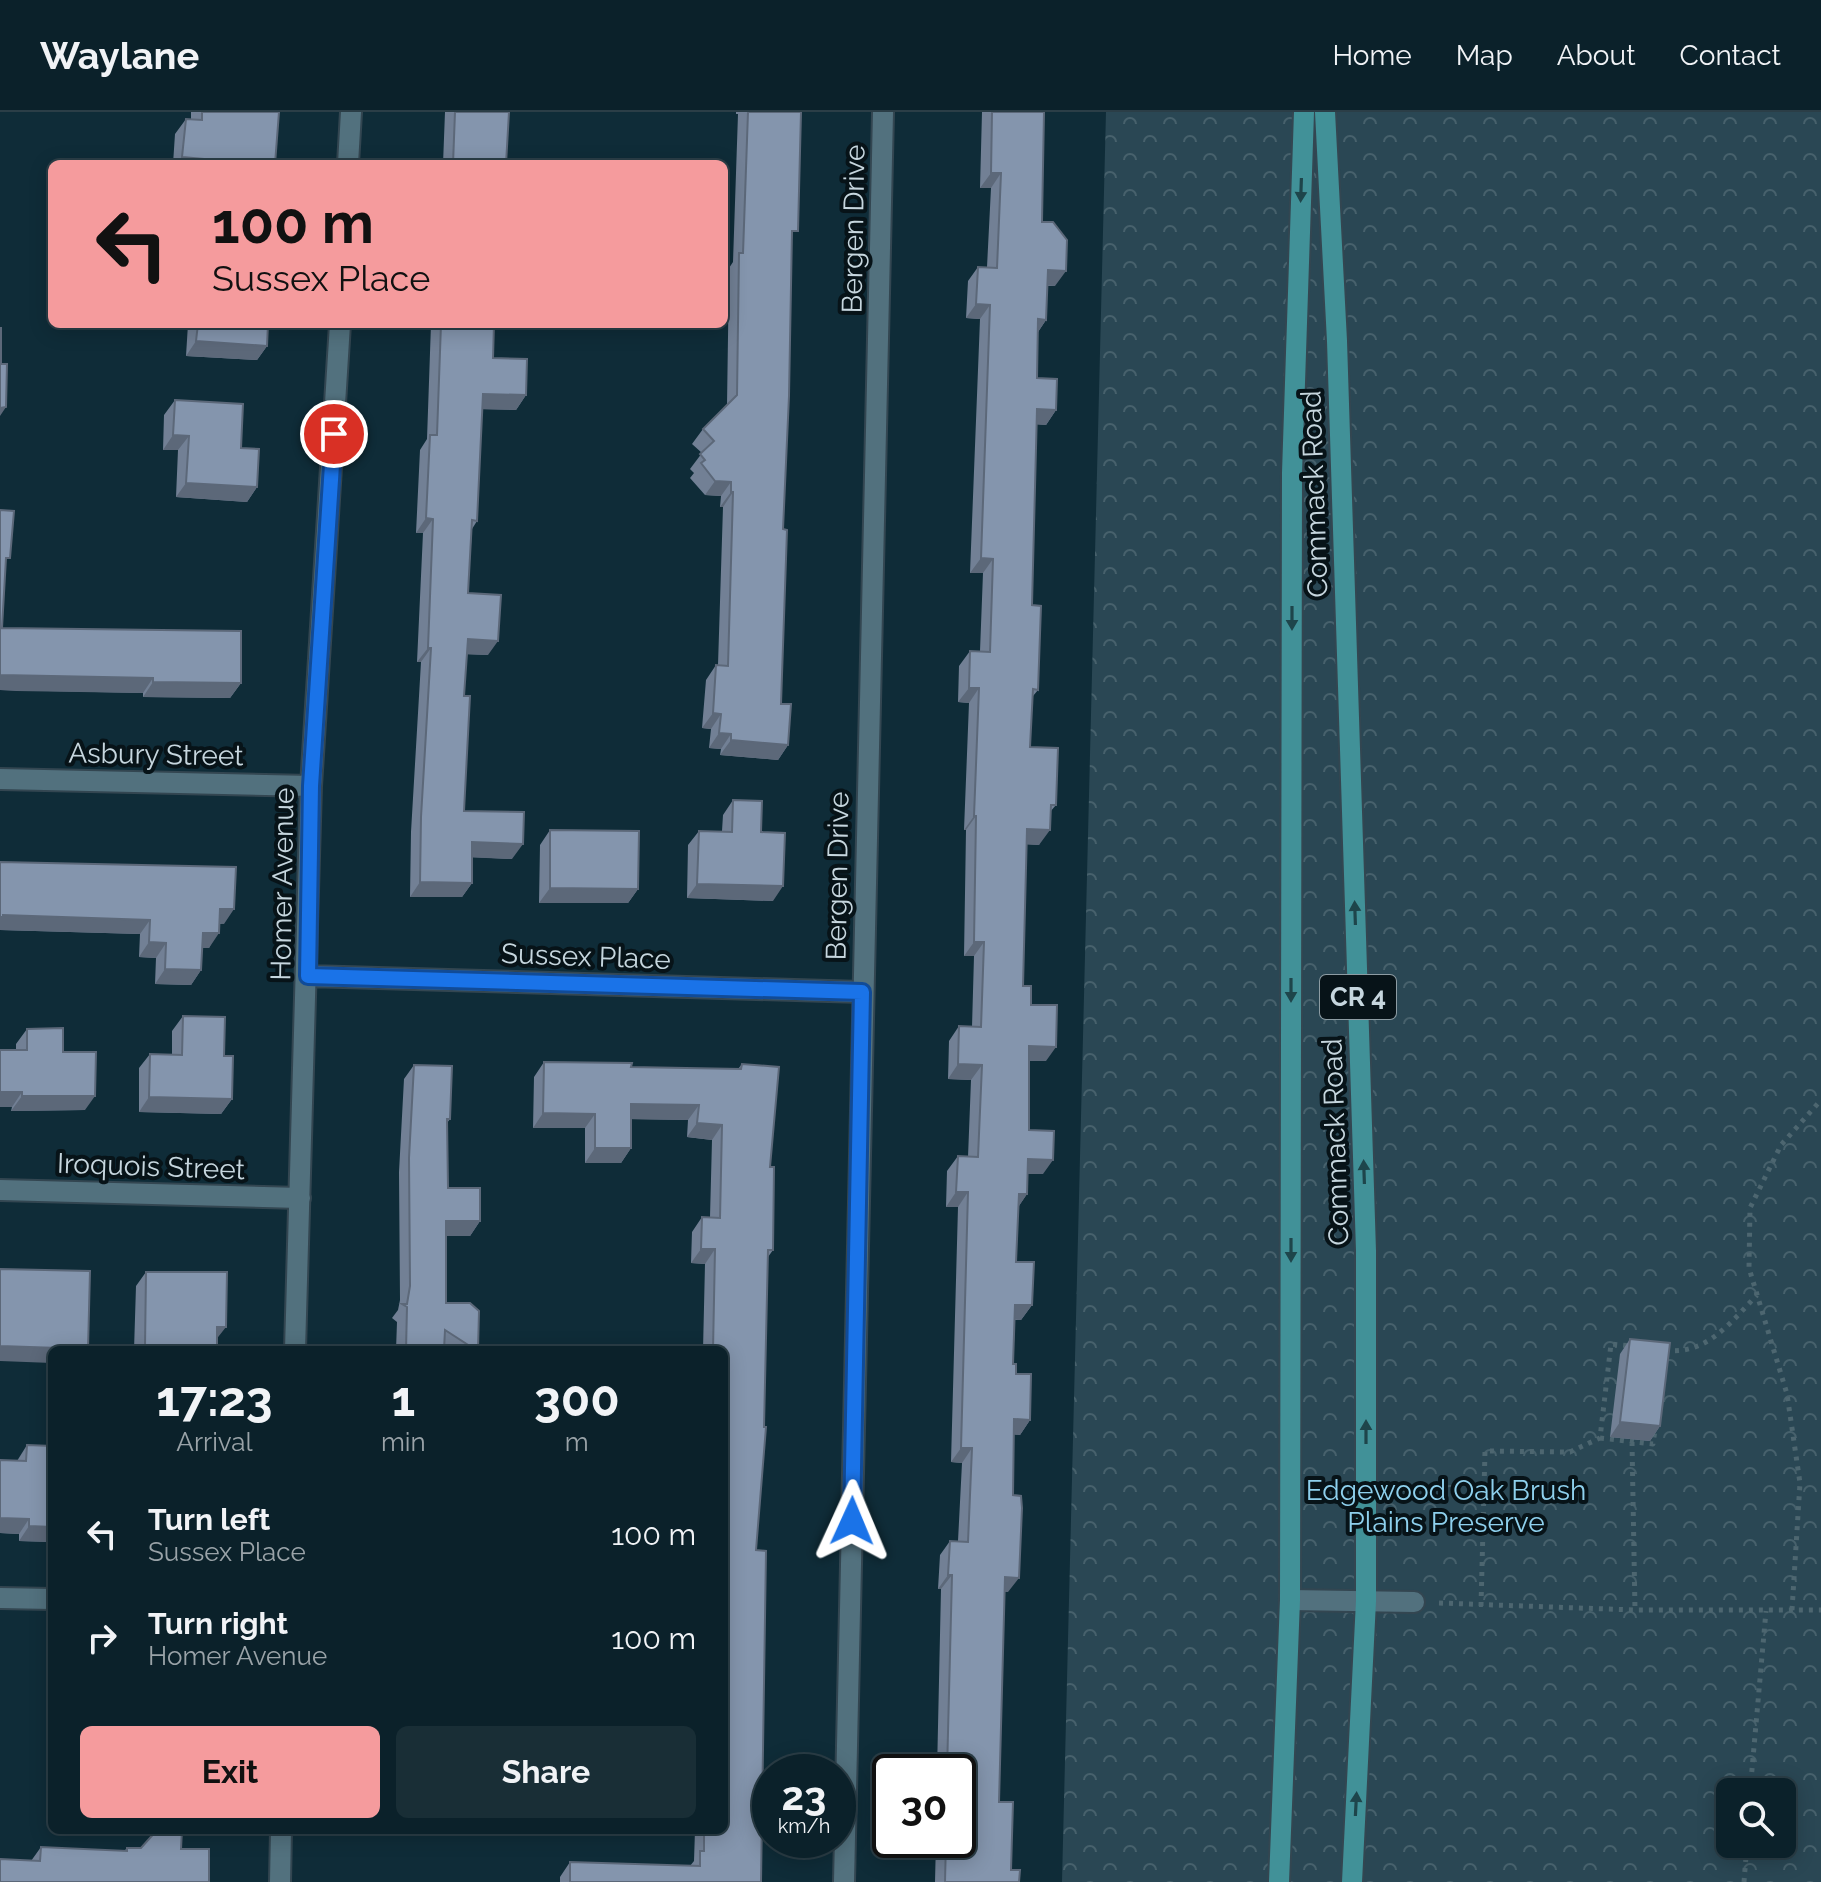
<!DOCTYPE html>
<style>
body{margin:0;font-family:Raleway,sans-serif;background:#192e36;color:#f1f3f6;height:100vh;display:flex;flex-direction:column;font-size:30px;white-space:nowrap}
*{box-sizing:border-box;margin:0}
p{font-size:26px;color:#9aa3a8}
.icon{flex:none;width:44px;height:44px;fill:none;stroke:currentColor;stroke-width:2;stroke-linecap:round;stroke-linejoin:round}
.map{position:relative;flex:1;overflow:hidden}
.panel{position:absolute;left:48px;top:1234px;width:680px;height:488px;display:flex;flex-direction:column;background:#0b212a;border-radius:12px;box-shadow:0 4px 20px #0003,0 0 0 2px #2b3e47}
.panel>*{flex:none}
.hud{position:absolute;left:48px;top:48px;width:680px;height:168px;border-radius:12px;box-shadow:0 4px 20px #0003,0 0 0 2px #2b3e47;background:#f59b9d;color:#111;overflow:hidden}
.buttons{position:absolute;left:1716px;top:1666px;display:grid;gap:16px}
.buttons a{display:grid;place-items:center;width:80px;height:80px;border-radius:12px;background:#0b212a;box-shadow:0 4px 20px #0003,0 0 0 2px #2b3e47;font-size:40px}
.speed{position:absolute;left:752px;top:1642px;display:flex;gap:16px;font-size:40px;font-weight:700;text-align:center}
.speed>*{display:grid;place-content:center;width:104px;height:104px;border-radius:50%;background:#0b212a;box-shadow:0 4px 20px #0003,0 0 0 2px #2b3e47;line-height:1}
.speed small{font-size:20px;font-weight:400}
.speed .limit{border:4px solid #111;border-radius:12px;background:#fff;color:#111}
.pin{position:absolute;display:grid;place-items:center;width:68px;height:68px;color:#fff;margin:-34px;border:4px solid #fff;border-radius:50%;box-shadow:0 2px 8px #0007}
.me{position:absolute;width:88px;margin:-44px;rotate:1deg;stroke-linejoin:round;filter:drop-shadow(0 0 6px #0008)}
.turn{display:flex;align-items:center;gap:28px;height:168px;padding:0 32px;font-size:36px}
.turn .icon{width:104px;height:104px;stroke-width:2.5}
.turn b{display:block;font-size:56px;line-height:68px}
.eta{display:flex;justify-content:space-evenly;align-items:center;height:136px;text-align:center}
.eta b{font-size:48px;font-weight:700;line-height:56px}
.cta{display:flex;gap:16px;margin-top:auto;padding:16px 32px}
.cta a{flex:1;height:92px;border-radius:12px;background:#f59b9d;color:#111;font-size:32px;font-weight:700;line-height:92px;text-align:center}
.cta a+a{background:#192e36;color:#f1f3f6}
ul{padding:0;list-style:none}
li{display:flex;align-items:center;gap:24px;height:104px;padding:0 32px}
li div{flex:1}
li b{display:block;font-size:30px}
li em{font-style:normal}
header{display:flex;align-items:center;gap:48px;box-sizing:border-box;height:112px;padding:0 40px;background:#0b212a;border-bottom:2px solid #2b3e47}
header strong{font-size:38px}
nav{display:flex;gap:44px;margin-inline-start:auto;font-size:28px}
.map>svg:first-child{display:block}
</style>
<header>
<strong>Waylane</strong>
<nav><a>Home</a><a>Map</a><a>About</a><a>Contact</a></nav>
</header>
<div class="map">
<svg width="1821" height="1770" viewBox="0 0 1821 1770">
<defs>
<pattern id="park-crowns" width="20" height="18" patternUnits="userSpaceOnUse" patternTransform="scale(2)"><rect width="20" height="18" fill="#2a4754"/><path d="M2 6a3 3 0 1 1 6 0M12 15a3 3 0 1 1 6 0" fill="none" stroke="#47616c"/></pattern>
</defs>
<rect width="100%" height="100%" fill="#0f2c38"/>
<path fill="url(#park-crowns)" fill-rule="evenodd" d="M 1106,0 L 1821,0 L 1821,1770 L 1062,1770 ZM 1730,1680 L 1782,1680 L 1782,1732 L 1730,1732 Z"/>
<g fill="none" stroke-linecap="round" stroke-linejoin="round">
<defs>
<path id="minor" d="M 348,52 L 351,0
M 0,667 L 311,674
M 308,864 L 862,880
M 0,1078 L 300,1086
M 295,1238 L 311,674 L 340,212
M 0,1486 L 52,1487
M 1290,1488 L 1414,1490
M 280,1770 L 281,1718
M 844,1770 L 883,0"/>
<path id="major" d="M 1325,0 L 1337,229 L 1366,1139 L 1366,1489 L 1352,1770
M 1279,1770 L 1290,1488 L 1292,361 L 1304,0"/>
</defs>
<use href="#minor" stroke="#334651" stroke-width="24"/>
<use href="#major" stroke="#334651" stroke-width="24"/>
<path stroke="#4d6670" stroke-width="5" stroke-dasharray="4 6" stroke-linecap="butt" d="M 1665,1238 C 1706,1244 1731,1210 1757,1183
M 1600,1326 L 1653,1332 L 1655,1318
M 1632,1330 L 1635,1498
M 1439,1491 L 1635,1498 L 1821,1498
M 1481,1494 L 1485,1339 L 1570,1340 L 1600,1326 L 1611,1232 L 1631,1234
M 1792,1498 L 1800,1371 L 1787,1282 L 1749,1156 L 1750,1096 L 1781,1033 L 1821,988
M 1750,1680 L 1766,1499
M 1744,1770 L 1747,1732"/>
<use href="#minor" stroke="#52717e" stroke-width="20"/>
<use href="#major" stroke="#419198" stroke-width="20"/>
</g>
<path fill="#728095" d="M 191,0 L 279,0 L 275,52 L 173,52 L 175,22 L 186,7 L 191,7 Z
M 445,0 L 509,0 L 506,52 L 443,52 Z
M 736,0 L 801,0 L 792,128 L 783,417 L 781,592 L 788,633 L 778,648 L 720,643 L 721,637 L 709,636 L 711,617 L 702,616 L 706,568 L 716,553 L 718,553 L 723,395 L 720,395 L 721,384 L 705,383 L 690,366 L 694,361 L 690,357 L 702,341 L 692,332 L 703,317 L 727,293 L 729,156 L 733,150 L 738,2 L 736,2 Z
M 982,0 L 1044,0 L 1042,110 L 1055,174 L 1047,174 L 1046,208 L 1038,220 L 1037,266 L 1056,298 L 1046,313 L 1036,312 L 1032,493 L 1038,578 L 1033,584 L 1030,635 L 1056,693 L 1050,700 L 1039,733 L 1026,732 L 1023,874 L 1031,893 L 1046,949 L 1029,949 L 1029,1018 L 1043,1062 L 1028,1062 L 1027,1082 L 1018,1095 L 1016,1150 L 1032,1193 L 1021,1208 L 1015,1208 L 1013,1252 L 1030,1308 L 1020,1323 L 1014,1322 L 1008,1480 L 1004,1480 L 999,1690 L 1011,1758 L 1019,1770 L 935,1770 L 936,1728 L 958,1728 L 958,1660 L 937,1660 L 941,1477 L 938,1477 L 940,1443 L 950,1429 L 958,1429 L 962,1351 L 951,1350 L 958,1095 L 946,1095 L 947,1059 L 958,1044 L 968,1045 L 971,968 L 948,967 L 949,929 L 959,914 L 972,915 L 974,844 L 964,844 L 966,718 L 964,718 L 969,591 L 958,590 L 959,554 L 970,539 L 980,539 L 983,461 L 970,461 L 980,207 L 966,206 L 968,169 L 978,155 L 987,155 L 991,76 L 980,76 Z
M 188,212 L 268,212 L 267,234 L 257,248 L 186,244 Z
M 431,212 L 494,212 L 493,246 L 526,283 L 516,298 L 482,297 L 477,409 L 472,417 L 468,481 L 488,543 L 467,542 L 464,584 L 464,699 L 512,747 L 472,745 L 472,771 L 462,785 L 410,785 L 411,720 L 421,550 L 417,550 L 423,421 L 416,421 L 420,338 L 427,327 Z
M 175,288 L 241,336 L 257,375 L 247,390 L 176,385 L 178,338 L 163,338 L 164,303 Z
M 0,398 L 5,453 L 2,516 L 241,571 L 230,586 L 143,585 L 143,581 L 0,578 Z
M 733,688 L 761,720 L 773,789 L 687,786 L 688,733 L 699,719 L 722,719 L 723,703 Z
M 550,718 L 638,777 L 628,791 L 539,791 L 540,733 Z
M 0,750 L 224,812 L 220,812 L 209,836 L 202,836 L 201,858 L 191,873 L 155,872 L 156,846 L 139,845 L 140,822 L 0,818 Z
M 183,904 L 224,944 L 232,987 L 221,1002 L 139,1000 L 139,956 L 150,942 L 172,943 L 172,919 Z
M 27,917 L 63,940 L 85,998 L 11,999 L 12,995 L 0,995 L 0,938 L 16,938 L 16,932 Z
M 544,950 L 631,955 L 738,957 L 742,952 L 770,1055 L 773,1138 L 768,1145 L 756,1438 L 761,1770 L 560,1770 L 560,1765 L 570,1750 L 690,1754 L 694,1749 L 695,1718 L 724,1718 L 724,1238 L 703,1238 L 705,1152 L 691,1151 L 692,1120 L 702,1105 L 710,1105 L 712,1028 L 687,1025 L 688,1008 L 631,1007 L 631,1036 L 621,1051 L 585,1051 L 585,1016 L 533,1016 L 534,965 Z
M 414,953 L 450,1007 L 447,1011 L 448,1076 L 480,1109 L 470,1124 L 446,1124 L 446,1191 L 478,1238 L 396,1238 L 397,1210 L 392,1206 L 398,1198 L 400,1188 L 399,1060 L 404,967 Z
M 146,1160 L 217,1227 L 216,1238 L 134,1238 L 136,1174 Z
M 1630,1227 L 1660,1314 L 1650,1329 L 1610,1325 L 1620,1242 Z
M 27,1333 L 52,1430 L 19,1429 L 19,1422 L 0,1421 L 0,1348 L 17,1349 Z
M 41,1735 L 124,1739 L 127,1736 L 181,1737 L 209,1770 L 31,1749 Z"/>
<path fill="#5c6879" d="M 182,45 L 214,48 L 211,52 L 177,52 Z
M 991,61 L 1001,61 L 991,76 L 980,76 Z
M 1048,158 L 1066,159 L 1055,174 L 1038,173 Z
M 976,192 L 990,193 L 980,207 L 966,206 Z
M 1038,207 L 1046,208 L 1036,223 Z
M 196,229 L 267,234 L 257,248 L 186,244 Z
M 483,282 L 526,283 L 516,298 L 473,297 Z
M 6,295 L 0,304 L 0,296 Z
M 1037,297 L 1056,298 L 1046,313 L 1027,312 Z
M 173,323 L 189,324 L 178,338 L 163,338 Z
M 715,369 L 731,370 L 721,384 L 705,383 Z
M 186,371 L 257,375 L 247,390 L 176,385 Z
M 731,380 L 733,380 L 723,395 L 720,395 Z
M 426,406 L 433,407 L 423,421 L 416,421 Z
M 981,446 L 993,447 L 983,461 L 970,461 Z
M 468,527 L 498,529 L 488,543 L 457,542 Z
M 428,536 L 431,536 L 421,550 L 417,550 Z
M 0,563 L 153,566 L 143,581 L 16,579 L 0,578 Z
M 153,570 L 241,571 L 230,586 L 143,585 Z
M 969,576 L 979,576 L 969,591 L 958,590 Z
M 713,601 L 721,602 L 711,617 L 702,616 Z
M 719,621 L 731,622 L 721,637 L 709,636 Z
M 731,628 L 788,633 L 778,648 L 720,643 Z
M 974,704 L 976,704 L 966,718 L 964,718 Z
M 1027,717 L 1050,718 L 1039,733 L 1016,732 Z
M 472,730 L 523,732 L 512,747 L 462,745 Z
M 420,770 L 472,771 L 462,785 L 410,785 Z
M 697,772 L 783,774 L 773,789 L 687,786 Z
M 550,776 L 638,777 L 628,791 L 539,791 Z
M 220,797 L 234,797 L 224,812 L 210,811 Z
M 3,803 L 150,808 L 140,822 L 0,818 L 0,805 Z
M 203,821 L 219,821 L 209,836 L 193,836 Z
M 149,830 L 166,831 L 156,846 L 139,845 Z
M 974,830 L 984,830 L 974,844 L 964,844 Z
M 165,857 L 201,858 L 191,873 L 155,872 Z
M 1029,934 L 1056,935 L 1046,949 L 1019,949 Z
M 958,952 L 982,953 L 971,968 L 948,967 Z
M 0,980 L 22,980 L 12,995 L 0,995 Z
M 22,984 L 95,984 L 85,998 L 11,999 Z
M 149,985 L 232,987 L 221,1002 L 139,1000 Z
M 631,992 L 699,993 L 688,1008 L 621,1007 Z
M 543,1001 L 595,1002 L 585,1016 L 533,1016 Z
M 697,1011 L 722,1013 L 712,1028 L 687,1025 Z
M 595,1036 L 631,1036 L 621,1051 L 585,1051 Z
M 1028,1047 L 1053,1048 L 1043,1062 L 1018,1062 Z
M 956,1080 L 968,1080 L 958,1095 L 946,1095 Z
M 1019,1082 L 1027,1082 L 1017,1097 Z
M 446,1109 L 480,1109 L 470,1124 L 436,1124 Z
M 701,1137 L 715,1137 L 705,1152 L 691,1151 Z
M 1015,1193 L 1032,1193 L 1021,1208 L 1005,1207 Z
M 217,1215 L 226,1215 L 215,1229 Z
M 0,1234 L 88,1237 L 52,1238 L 52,1251 L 0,1249 Z
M 145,1235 L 217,1236 L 216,1238 L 142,1238 Z
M 1014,1307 L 1030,1308 L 1020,1323 L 1004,1322 Z
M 1620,1310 L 1660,1314 L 1650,1329 L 1610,1325 Z
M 961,1336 L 972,1336 L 962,1351 L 951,1350 Z
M 0,1406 L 29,1407 L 19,1422 L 0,1421 Z
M 29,1414 L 52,1415 L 52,1430 L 19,1429 Z
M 948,1463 L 952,1463 L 941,1477 L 938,1477 Z
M 1005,1465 L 1019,1466 L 1008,1480 L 994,1480 Z"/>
<path fill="#8495ad" stroke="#5c6879" stroke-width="2" d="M 202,0 L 279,0 L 275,52 L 213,52 L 214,48 L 182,45 L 186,7 L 202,8 Z
M 455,0 L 509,0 L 506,52 L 453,52 Z
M 748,0 L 801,0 L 798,119 L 792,119 L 789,284 L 783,417 L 787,418 L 781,592 L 791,592 L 788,633 L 731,628 L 731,622 L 719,621 L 721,602 L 713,601 L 716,553 L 728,554 L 733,380 L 731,380 L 731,370 L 715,369 L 701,351 L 705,348 L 700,342 L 714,329 L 703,317 L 737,283 L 739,141 L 743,141 Z
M 992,0 L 1044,0 L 1042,110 L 1053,110 L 1067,128 L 1066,159 L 1048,158 L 1046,208 L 1038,207 L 1037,266 L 1057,267 L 1056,298 L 1037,297 L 1032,493 L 1041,494 L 1038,578 L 1033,577 L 1030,635 L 1058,636 L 1056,693 L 1051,693 L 1050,718 L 1027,717 L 1023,874 L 1031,874 L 1031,893 L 1057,893 L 1056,935 L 1029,934 L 1029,1018 L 1054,1019 L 1053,1048 L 1028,1047 L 1027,1082 L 1019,1082 L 1016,1150 L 1034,1150 L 1032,1193 L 1015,1193 L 1013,1252 L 1016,1252 L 1016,1262 L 1031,1262 L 1030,1308 L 1014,1307 L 1013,1383 L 1021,1384 L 1022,1396 L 1019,1466 L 1005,1465 L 999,1690 L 1013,1690 L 1011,1758 L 1020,1758 L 1019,1770 L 945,1770 L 946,1728 L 958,1728 L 958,1660 L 947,1660 L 952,1463 L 948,1463 L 950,1429 L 968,1430 L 972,1336 L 961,1336 L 968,1080 L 956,1080 L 958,1044 L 978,1045 L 982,953 L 958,952 L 959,914 L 981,915 L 984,830 L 974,830 L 976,704 L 974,704 L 979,576 L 969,576 L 970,539 L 990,540 L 993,447 L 981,446 L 990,193 L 976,192 L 978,155 L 997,156 L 1001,61 L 991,61 Z
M 198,212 L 268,212 L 267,234 L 196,229 Z
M 441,212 L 494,212 L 493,246 L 527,247 L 526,283 L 483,282 L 477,409 L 472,408 L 468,481 L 501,483 L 498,529 L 468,527 L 464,584 L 470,584 L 464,699 L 524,700 L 523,732 L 472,730 L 472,771 L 420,770 L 421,705 L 431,536 L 428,536 L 433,407 L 426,406 L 430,323 L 437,323 Z
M 0,216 L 1,216 L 1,252 L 7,252 L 6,295 L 0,296 Z
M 175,288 L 243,292 L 241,336 L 259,337 L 257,375 L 186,371 L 189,324 L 173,323 Z
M 0,398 L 14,399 L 10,446 L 6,446 L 2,516 L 241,519 L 241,571 L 153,570 L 153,566 L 0,563 Z
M 733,688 L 762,689 L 761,720 L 785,721 L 783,774 L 697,772 L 699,719 L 732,720 Z
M 550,718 L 639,719 L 638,777 L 550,776 Z
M 0,750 L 236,755 L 234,797 L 220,797 L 219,821 L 203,821 L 201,858 L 165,857 L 166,831 L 149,830 L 150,808 L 3,803 L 3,805 L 0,805 Z
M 183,904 L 225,905 L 224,944 L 233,944 L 232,987 L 149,985 L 150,942 L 182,943 Z
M 63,916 L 63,940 L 96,940 L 95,984 L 22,984 L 22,980 L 0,980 L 0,938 L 27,938 L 27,917 Z
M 544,950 L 632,951 L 631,955 L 741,957 L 742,952 L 779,955 L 770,1055 L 774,1055 L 773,1138 L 768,1138 L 764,1315 L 766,1315 L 756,1438 L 766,1439 L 761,1770 L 570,1770 L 570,1750 L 700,1754 L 700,1739 L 704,1739 L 704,1718 L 724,1718 L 724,1238 L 713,1238 L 715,1137 L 701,1137 L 702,1105 L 720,1106 L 722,1013 L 697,1011 L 699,993 L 631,992 L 631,1036 L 595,1036 L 595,1002 L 543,1001 Z
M 414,953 L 452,954 L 450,1007 L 447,1007 L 448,1076 L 480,1076 L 480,1109 L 446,1109 L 446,1191 L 470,1191 L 479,1199 L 478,1238 L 476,1238 L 445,1218 L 444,1238 L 406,1238 L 407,1195 L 402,1192 L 407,1192 L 410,1174 L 409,1046 Z
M 0,1157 L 90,1159 L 88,1237 L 0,1234 Z
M 146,1160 L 227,1160 L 226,1215 L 217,1215 L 217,1236 L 145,1235 Z
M 1630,1227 L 1670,1231 L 1660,1314 L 1620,1310 Z
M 27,1333 L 52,1334 L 52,1415 L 29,1414 L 29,1407 L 0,1406 L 0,1348 L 26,1349 Z
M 157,1718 L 182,1718 L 181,1737 L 209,1737 L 209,1770 L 0,1770 L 0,1747 L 40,1749 L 41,1735 L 127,1739 L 127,1736 L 141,1736 Z"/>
<defs><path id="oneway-solid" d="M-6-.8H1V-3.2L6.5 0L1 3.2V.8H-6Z" transform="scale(2)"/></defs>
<g fill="#1e454b">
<use href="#oneway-solid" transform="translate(1301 78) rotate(92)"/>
<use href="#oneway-solid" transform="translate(1292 506) rotate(90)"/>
<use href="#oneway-solid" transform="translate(1355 801) rotate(-92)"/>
<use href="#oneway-solid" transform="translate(1291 878) rotate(90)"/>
<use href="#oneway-solid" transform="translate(1364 1060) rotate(-92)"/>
<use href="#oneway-solid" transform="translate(1291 1138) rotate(90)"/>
<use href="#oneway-solid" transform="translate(1366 1320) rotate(-90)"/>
<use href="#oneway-solid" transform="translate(1356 1692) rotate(-87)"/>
</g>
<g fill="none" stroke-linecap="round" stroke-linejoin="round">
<defs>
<path id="route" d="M 334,322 L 311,674 L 308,864 L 862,880 L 852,1409"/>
</defs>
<use href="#route" stroke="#114b97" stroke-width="20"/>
<use href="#route" stroke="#1a73e8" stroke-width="14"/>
</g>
<g text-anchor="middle" stroke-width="8" stroke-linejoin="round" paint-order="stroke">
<rect fill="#071318" stroke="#8d9ca3" stroke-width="2" x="1320" y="863" width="76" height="44" rx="6"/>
<g font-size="26" font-weight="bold" fill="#c6d6de">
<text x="1358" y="894">CR 4</text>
</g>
<g font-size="28" fill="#c6d6de" stroke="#071318">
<text transform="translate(853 117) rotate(-89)" y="10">Bergen Drive</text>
<text transform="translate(1314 382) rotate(-92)" y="10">Commack Road</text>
<text transform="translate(156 642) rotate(1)" y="10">Asbury Street</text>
<text transform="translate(837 764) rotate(-89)" y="10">Bergen Drive</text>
<text transform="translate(282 772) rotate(-89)" y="10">Homer Avenue</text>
<text transform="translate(586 844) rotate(2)" y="10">Sussex Place</text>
<text transform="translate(1335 1030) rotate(-92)" y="10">Commack Road</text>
<text transform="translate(151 1054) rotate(2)" y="10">Iroquois Street</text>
</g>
<g font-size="28" fill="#8ed0ed" stroke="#071318">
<text x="1446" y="1388">Edgewood Oak Brush<tspan x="1446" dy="32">Plains Preserve</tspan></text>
</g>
</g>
</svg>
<div class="buttons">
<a><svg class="icon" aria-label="search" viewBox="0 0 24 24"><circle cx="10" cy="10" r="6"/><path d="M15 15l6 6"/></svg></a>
</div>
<div class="speed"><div>23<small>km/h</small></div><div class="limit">30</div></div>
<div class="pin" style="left:334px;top:322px;background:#d93025"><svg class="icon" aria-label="arrive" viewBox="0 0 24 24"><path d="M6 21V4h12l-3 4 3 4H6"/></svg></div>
<svg class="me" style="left:852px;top:1409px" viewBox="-20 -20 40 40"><path d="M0-17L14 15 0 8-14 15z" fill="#1a73e8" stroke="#fff" stroke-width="4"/></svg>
<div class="hud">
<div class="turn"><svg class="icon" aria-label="left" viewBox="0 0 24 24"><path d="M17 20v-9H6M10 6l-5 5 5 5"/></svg><div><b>100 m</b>Sussex Place</div></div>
</div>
<section class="panel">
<div class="eta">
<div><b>17:23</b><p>Arrival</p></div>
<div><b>1</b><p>min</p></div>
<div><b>300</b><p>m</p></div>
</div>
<ul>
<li><svg class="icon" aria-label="left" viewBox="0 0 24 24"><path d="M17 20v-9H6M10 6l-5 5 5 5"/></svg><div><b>Turn left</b><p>Sussex Place</p></div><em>100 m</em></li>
<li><svg class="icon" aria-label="right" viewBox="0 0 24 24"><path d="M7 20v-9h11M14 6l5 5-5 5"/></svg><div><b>Turn right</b><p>Homer Avenue</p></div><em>100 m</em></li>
</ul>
<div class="cta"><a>Exit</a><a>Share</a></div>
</section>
</div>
